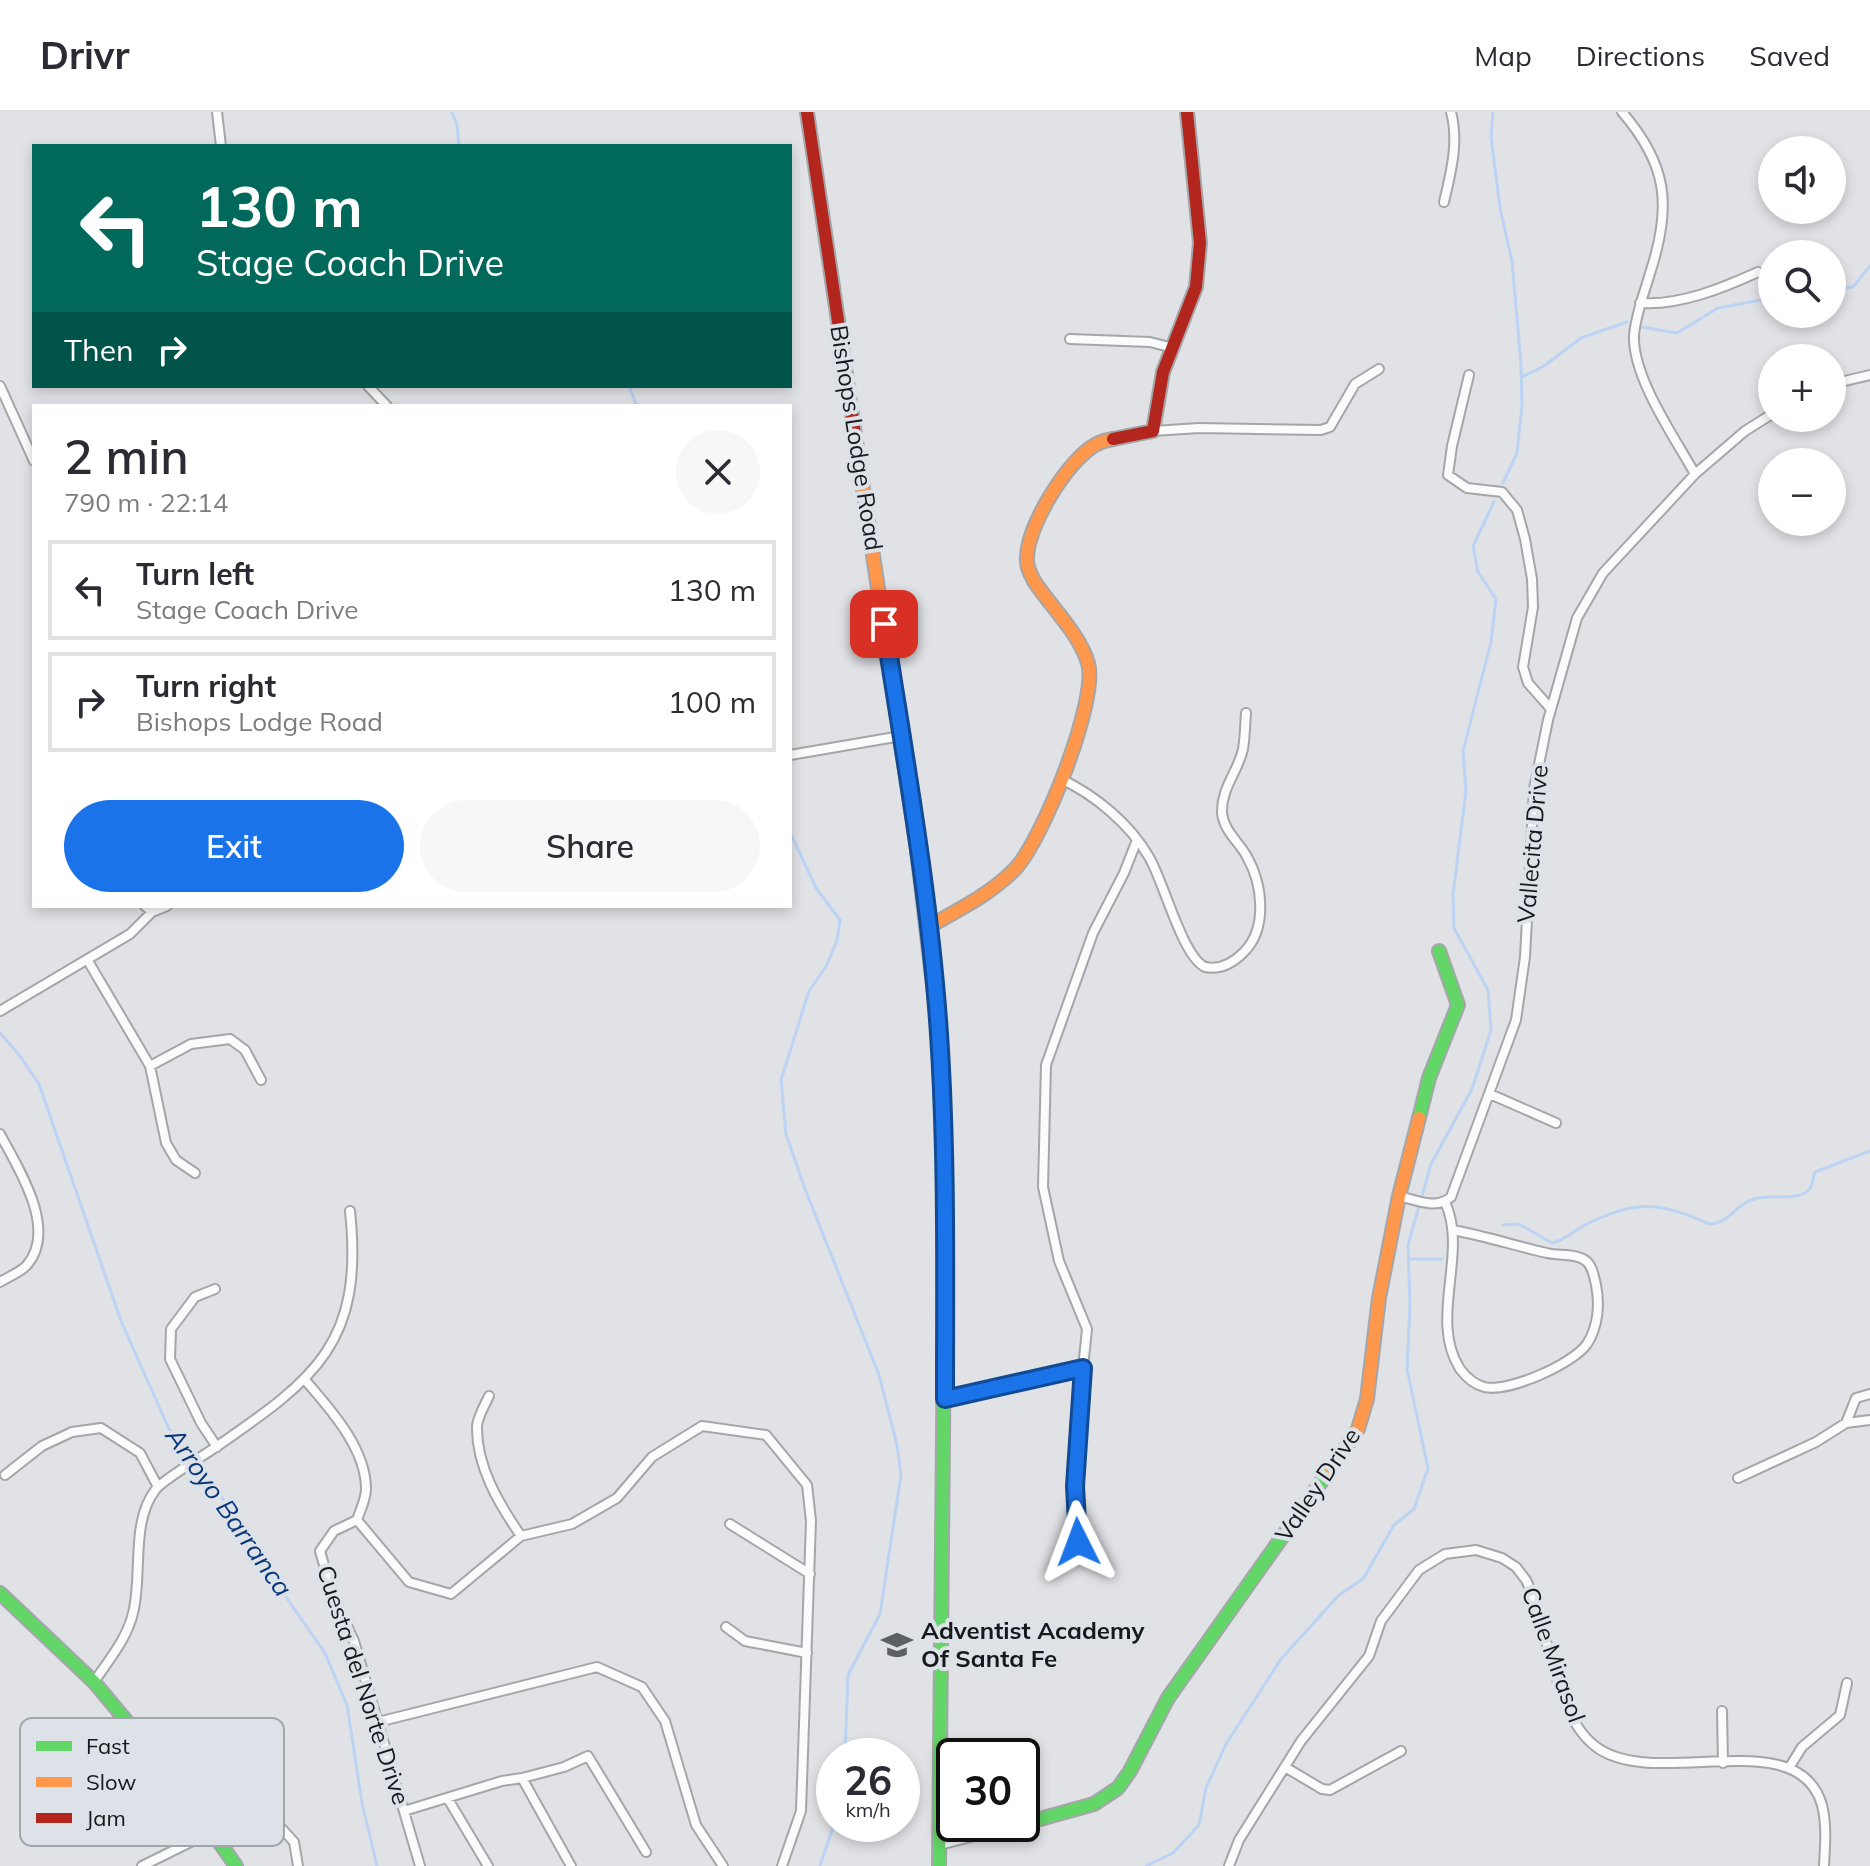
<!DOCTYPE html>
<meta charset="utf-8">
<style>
body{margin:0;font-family:Mulish,sans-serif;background:#f7f7f7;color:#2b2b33;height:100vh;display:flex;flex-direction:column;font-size:30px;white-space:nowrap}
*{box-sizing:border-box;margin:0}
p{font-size:26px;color:#7c7c81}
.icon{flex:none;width:44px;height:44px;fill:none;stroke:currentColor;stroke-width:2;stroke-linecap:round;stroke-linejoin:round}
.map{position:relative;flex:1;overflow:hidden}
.drawer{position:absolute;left:32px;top:292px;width:760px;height:504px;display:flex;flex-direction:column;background:#fff;border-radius:0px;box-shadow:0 4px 12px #0003}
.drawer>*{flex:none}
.top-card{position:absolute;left:32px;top:32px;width:760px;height:244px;border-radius:0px;box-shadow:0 4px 12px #0003;background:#00695c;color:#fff;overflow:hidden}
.controls{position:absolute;left:1758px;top:24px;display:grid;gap:16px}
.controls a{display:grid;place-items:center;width:88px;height:88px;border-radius:50%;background:#fff;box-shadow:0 4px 12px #0003;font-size:40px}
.speed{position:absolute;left:816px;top:1626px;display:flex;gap:16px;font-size:40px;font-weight:700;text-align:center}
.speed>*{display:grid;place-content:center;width:104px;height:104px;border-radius:50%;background:#fff;box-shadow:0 4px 12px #0003;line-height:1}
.speed small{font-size:20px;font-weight:400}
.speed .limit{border:4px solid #111;border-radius:12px;background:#fff;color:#111}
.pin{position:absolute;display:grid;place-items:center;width:68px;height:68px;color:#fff;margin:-34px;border-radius:16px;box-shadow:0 4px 12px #0006}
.me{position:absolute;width:88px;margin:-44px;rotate:357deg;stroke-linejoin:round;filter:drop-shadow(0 0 6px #0008)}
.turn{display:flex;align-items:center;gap:28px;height:168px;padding:0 32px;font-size:36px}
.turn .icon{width:104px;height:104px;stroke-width:2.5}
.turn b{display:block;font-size:56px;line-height:68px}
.then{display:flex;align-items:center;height:76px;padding:0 32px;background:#0003;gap:16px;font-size:30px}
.round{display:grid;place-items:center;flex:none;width:84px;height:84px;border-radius:42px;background:#f7f7f7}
.summary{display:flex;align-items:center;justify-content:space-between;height:136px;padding:0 32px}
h1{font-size:48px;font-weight:600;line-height:60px}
.button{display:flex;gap:16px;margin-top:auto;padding:16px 32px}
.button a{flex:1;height:92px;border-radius:48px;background:#1a73e8;color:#fff;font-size:32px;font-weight:600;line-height:92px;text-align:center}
.button a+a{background:#f7f7f7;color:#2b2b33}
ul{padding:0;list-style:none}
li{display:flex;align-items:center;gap:24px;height:100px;margin:0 16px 12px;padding:0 16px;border:4px solid #e1e1e2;border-radius:0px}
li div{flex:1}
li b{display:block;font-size:30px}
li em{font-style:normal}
header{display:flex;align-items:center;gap:48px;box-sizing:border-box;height:112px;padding:0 40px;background:#fff;border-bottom:2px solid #e1e1e2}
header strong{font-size:38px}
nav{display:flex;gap:44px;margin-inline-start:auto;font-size:28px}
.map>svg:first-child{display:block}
</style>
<header>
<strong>Drivr</strong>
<nav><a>Map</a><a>Directions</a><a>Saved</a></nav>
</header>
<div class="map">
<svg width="1870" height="1754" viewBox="0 0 1870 1754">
<rect width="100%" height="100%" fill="#e0e2e5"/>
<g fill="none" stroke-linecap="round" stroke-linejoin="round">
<path stroke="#bcd3f4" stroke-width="3" d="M 452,0 L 457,13 L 459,34
M 1493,0 L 1491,25 L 1500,96 L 1512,149 L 1521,253 L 1522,294 L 1517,341 L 1503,371
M 1832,177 L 1853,175 L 1870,154
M 1641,215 L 1677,221 L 1718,196 L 1772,186
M 1522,265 L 1544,254 L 1581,226 L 1627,210
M 629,274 L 637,294
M 790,720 L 816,776 L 840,808 L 837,828 L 827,853 L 809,879 L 781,968 L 786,1022 L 805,1077 L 879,1263 L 897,1333 L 901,1363 L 880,1502 L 848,1563 L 845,1644
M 0,921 L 20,944 L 39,972 L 121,1209 L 169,1317 L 230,1396 L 279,1475 L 325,1541 L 347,1593 L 362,1691 L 377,1754
M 1503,1113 L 1519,1112 L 1552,1131 C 1566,1128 1573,1119 1585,1113 C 1634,1088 1660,1089 1709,1112 C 1728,1111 1732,1098 1747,1090 C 1765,1079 1796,1091 1809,1078 C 1813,1073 1813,1065 1815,1060 L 1870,1039
M 1411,1147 L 1442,1147
M 820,1754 L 834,1712
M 1146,1754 L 1173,1741 L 1199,1713 L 1206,1676 L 1226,1632 L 1281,1547 L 1339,1483 L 1363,1467 L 1394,1413 L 1414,1397 L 1428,1356 L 1407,1257 L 1410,1192 L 1408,1133 L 1431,1052 L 1472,977 L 1491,918 L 1488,878 L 1454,816 L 1453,782 L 1466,679 L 1463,639 L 1491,530 L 1496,487 L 1478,460 L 1473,434 L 1494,390"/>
<defs>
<path id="street" d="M 217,0 L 221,34
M 1622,0 C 1667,52 1672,93 1651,158 C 1645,179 1636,201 1634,223 C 1632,265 1675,326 1695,362
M 1444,90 C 1451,60 1459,30 1451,0
M 1640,191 C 1679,194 1723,176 1758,160
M 1070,227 L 1150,230 L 1173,236
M 1469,263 L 1452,334 L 1448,363 L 1467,376 L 1502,380 L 1517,398 L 1525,427 L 1532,467 L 1533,495 L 1523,555 L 1528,571 L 1551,597
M 1832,272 L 1870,263
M 0,274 L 34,349
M 368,274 L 387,294
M 1153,319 L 1199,316 L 1321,318 L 1330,315 L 1355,272 L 1379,257
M 790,643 L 901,624
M 1061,667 C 1095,683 1130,712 1149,745 C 1164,770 1182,844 1205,855 C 1220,858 1232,852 1243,841 C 1268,817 1263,772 1246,743 C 1238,729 1224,719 1222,701 C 1221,676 1238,660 1243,637 C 1245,626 1245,613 1246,601
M 145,794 L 152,800 L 167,794
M 88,849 L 150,954 L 166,1031 L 176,1048 L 195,1061
M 0,899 L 130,822 L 152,800
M 150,954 L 191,932 L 230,927 L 245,938 L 261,968
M 1490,982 L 1556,1011
M 0,1022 C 18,1056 58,1117 27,1153 C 21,1160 8,1165 0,1170
M 1399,1084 C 1416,1088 1436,1098 1451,1085 L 1516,908 L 1525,845 L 1534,677 L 1548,608 L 1577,506 L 1603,461 L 1695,362 L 1745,319 L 1772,302
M 1445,1090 C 1469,1141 1428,1207 1460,1257 C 1466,1265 1473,1272 1484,1275 C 1508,1281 1573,1252 1587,1232 C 1598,1215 1600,1193 1596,1173 C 1594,1164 1592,1151 1583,1147 C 1573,1141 1558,1144 1547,1141 C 1516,1134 1485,1124 1453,1118
M 215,1177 L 195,1185 L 171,1217 L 170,1247 L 201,1311 L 217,1335
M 305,1268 C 330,1297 366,1336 366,1377 C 366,1387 360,1399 357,1408
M 489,1284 C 485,1293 478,1304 477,1314 C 476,1354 499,1392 521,1424
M 945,1287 L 1083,1256 L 1087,1217 L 1059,1149 L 1043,1075 L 1046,953 L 1093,821 L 1124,761 L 1137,728
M 1846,1311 L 1856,1286 L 1870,1282
M 5,1363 L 42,1334 L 72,1320 L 101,1316 L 140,1341 L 158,1375
M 1738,1366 L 1816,1330 L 1846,1311 L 1870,1308
M 357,1408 L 409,1470 L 451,1482 L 521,1424 L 572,1412 L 617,1386 L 652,1345 L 702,1314 L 766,1323 L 807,1373 L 811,1409 L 801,1699 L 782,1754
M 357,1408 L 334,1419 L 320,1439 L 333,1484 L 354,1529 L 420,1754
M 730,1412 L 810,1462
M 1078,1430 L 1075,1374 L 1083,1256
M 726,1515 L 745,1529 L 807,1541
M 94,1570 C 108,1549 127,1527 133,1501 C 143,1462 130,1410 156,1377 C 164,1367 203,1344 216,1335 C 316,1266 364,1231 350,1099
M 1722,1599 L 1723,1651
M 378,1610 L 597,1555 L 642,1575 L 665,1609 L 696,1713 L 723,1754
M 1285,1655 L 1322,1677 L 1330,1678 L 1401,1639
M 1789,1656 L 1802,1635 L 1840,1603 L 1847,1571
M 522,1666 L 571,1754
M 252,1684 L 294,1730 L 298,1754
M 448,1687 L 488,1754
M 404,1699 L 502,1669 L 522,1666 L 564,1655 L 588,1644 L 646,1740
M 939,1733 L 1021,1712
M 142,1754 L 213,1719
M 1229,1754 L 1239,1728 L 1301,1629 L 1369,1544 L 1381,1509 L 1419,1458 L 1445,1442 L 1476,1438 L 1502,1446 L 1516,1455 L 1526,1468 C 1549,1515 1554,1603 1595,1634 C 1653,1680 1798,1609 1822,1693 C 1827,1713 1825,1734 1824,1754"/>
<path id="fast" d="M 1419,1006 L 1429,966 L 1458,893 L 1439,839
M 0,1481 L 94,1570 L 178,1671 L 236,1754
M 1022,1712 L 1094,1692 L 1118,1676 L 1130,1659 L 1168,1586 L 1331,1356
M 939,1754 L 944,1218"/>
<path id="slow" d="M 855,323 L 917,737 L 938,916
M 928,815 C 958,798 991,782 1015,757 C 1042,729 1099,588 1088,551 C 1079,521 1051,495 1034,469 C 1030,461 1026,454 1027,445 C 1028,413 1067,349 1095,333 C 1100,330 1107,328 1113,327
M 1331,1356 L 1358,1317 L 1367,1287 L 1379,1186 L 1399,1084 L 1419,1006"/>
<path id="jam" d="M 807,0 L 855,323
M 1113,327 L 1153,319 L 1163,260 L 1196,175 L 1200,131 L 1187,0
M 938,916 L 945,1102 L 944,1218"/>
</defs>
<use href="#street" stroke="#a5a6a9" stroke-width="12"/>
<use href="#fast" stroke="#a5a6a9" stroke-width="16"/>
<use href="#slow" stroke="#a5a6a9" stroke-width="16"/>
<use href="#jam" stroke="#a5a6a9" stroke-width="16"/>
<use href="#street" stroke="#fafbfb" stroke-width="8"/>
<use href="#fast" stroke="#63d668" stroke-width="12"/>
<use href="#slow" stroke="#ff974d" stroke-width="12"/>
<use href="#jam" stroke="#b3261e" stroke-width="12"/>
</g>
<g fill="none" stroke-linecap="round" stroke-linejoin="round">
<defs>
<path id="route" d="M 884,512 C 905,648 930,785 939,922 C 947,1044 945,1165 945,1287 L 1083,1256 L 1075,1374 L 1078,1430"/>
</defs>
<use href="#route" stroke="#114b97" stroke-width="20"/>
<use href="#route" stroke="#1a73e8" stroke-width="14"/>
</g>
<defs>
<symbol id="school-bare" viewBox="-9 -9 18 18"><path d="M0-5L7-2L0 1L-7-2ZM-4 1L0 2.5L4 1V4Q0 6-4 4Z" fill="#5d5f62" stroke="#dde1e8" stroke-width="2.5" paint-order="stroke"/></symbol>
</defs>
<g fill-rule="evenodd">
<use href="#school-bare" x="875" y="1511" width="44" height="44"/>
</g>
<g text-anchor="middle" stroke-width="8" stroke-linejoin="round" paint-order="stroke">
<g font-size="24" fill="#17181b" stroke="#dde1e8">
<text transform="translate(856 326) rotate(81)" y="8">Bishops Lodge Road</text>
<text transform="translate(1533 732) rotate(-85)" y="8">Vallecita Drive</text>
<text transform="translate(1318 1373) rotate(-56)" y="8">Valley Drive</text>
<text transform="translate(1553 1543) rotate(70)" y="8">Calle Mirasol</text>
<text transform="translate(363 1573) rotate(72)" y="8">Cuesta del Norte Drive</text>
</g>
<g font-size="24" font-weight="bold" fill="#17181b" stroke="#dde1e8" text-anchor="start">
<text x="921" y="1527">Adventist Academy<tspan x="921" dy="28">Of Santa Fe</tspan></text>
</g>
<g font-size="26" font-style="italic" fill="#083779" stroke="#dde1e8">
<text transform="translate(229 1400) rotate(55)" y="9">Arroyo Barranca</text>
</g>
</g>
<rect x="20" y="1606" width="264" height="128" rx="12" fill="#dde1e8" stroke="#a2a5aa" stroke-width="2"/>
<rect x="36" y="1629" width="36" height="10" fill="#63d668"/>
<rect x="36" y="1665" width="36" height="10" fill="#ff974d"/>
<rect x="36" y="1701" width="36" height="10" fill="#b3261e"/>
<g font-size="22" fill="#17181b">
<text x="86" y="1642">Fast</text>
<text x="86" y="1678">Slow</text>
<text x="86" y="1714">Jam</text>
</g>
</svg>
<div class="controls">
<a><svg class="icon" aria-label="sound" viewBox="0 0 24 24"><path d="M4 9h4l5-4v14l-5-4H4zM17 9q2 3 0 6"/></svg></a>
<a><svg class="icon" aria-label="search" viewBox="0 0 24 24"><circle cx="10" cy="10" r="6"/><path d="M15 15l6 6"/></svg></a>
<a>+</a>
<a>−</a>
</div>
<div class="speed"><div>26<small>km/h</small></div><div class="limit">30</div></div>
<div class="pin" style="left:884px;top:512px;background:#d93025"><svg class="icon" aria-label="arrive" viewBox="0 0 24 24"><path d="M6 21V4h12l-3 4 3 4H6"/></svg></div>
<svg class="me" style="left:1078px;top:1430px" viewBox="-20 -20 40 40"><path d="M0-17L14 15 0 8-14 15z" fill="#1a73e8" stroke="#fff" stroke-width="4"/></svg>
<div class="top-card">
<div class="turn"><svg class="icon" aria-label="left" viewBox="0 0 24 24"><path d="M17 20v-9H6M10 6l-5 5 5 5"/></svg><div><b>130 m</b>Stage Coach Drive</div></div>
<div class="then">Then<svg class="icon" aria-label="right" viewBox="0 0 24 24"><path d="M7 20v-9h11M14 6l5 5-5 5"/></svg></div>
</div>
<section class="drawer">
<div class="summary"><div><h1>2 min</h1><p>790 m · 22:14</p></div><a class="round"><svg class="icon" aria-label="close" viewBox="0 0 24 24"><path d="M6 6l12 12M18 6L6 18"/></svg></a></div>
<ul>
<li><svg class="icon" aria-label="left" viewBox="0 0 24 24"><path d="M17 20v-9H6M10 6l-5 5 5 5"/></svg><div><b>Turn left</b><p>Stage Coach Drive</p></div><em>130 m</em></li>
<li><svg class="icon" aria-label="right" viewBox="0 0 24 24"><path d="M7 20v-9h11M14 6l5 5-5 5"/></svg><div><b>Turn right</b><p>Bishops Lodge Road</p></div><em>100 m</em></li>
</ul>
<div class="button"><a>Exit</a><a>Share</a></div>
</section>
</div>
